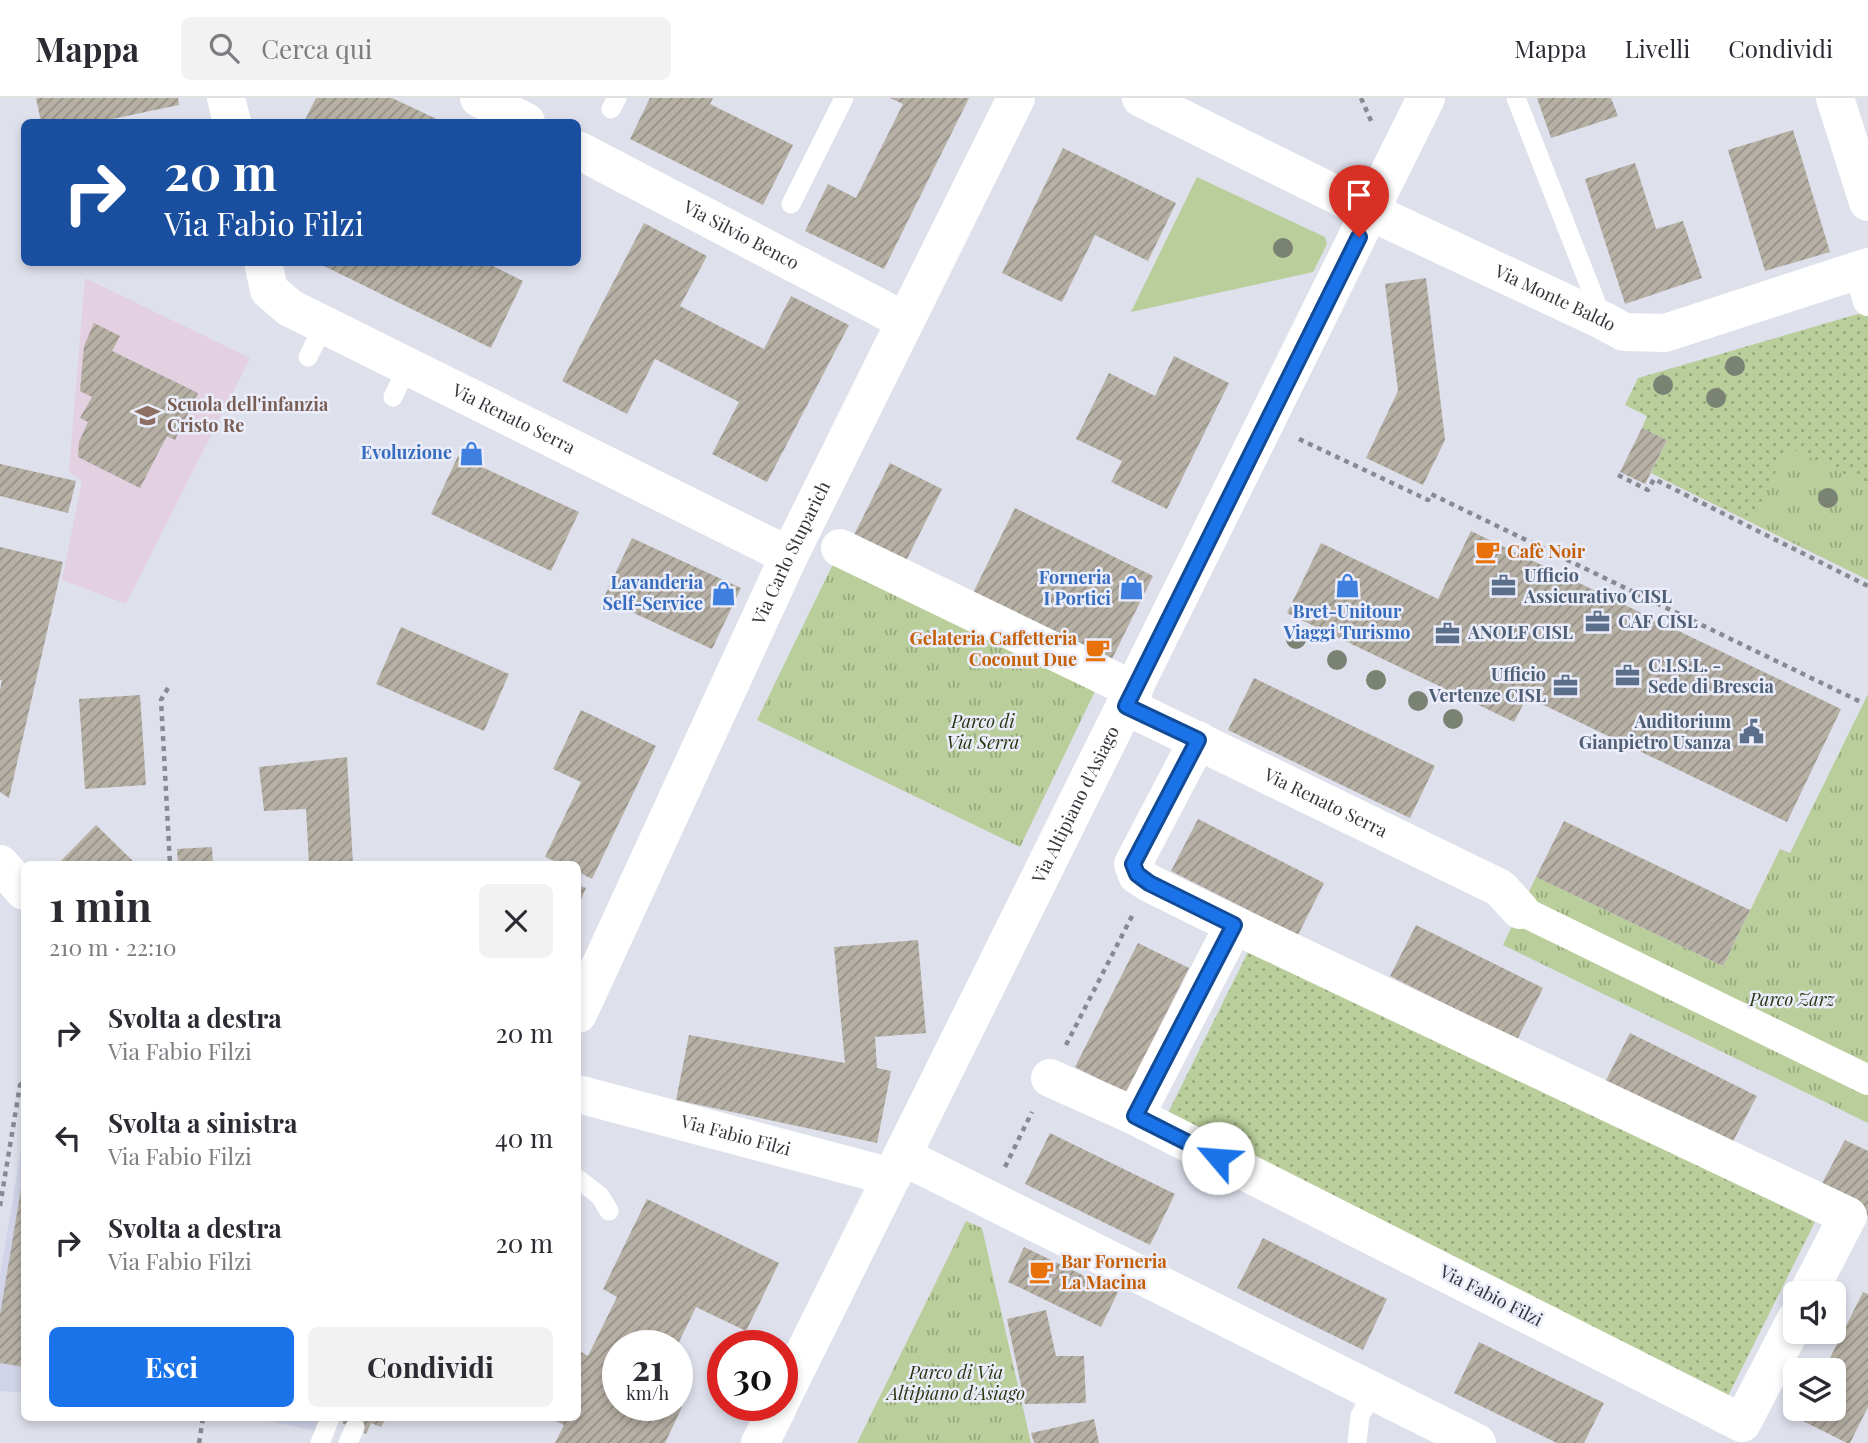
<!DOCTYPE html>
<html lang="it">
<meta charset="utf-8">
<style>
body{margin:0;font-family:"Playfair Display",serif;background:#f2f2f3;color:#2b2b33;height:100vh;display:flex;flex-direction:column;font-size:26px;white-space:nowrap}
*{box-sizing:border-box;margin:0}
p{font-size:23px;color:#7c7c81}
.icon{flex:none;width:38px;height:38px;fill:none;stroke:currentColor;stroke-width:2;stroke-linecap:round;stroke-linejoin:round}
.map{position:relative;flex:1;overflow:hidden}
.drawer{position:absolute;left:21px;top:763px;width:560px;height:560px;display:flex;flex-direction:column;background:#fff;border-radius:10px;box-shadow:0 4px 10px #0003}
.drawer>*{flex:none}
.top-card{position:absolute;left:21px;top:21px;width:560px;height:147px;border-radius:10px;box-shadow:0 4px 10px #0003;background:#1a4fa0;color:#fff;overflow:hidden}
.fabs{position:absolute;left:1783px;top:1183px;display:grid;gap:14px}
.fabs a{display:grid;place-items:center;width:63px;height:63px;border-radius:10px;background:#fff;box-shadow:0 4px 10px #0003;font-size:35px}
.speed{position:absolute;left:602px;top:1232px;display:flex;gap:14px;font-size:35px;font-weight:700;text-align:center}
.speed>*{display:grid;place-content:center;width:91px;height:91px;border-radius:50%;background:#fff;box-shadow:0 4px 10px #0003;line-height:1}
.speed small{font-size:18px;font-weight:400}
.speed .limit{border:10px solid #d22;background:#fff;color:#111}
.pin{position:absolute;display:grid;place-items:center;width:60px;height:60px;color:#fff;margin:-72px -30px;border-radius:50% 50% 50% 0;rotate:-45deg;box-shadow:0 0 7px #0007}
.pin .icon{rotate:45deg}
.me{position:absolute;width:77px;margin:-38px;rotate:297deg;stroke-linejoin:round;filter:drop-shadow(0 0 5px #0008)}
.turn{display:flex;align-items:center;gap:24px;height:147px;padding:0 28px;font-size:32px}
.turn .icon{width:91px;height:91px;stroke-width:2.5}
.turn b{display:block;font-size:49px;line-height:60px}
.round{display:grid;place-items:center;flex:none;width:74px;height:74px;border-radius:10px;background:#f2f2f3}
.head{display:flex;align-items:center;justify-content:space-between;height:119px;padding:0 28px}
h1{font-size:42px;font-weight:700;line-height:52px}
.cta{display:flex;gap:14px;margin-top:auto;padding:14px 28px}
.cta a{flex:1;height:80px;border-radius:10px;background:#1a73e8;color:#fff;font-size:28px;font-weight:700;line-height:80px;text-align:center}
.cta a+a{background:#f2f2f3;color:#2b2b33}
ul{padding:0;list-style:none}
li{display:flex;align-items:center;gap:21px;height:105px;padding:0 28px}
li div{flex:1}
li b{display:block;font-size:26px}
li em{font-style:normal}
header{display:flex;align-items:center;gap:42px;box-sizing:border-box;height:98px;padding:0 35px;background:#fff;border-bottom:2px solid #e1e1e2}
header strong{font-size:33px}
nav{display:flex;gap:38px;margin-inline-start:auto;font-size:24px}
.search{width:490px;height:63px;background:#f2f2f3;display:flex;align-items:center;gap:18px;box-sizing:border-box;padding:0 24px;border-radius:10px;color:#7c7c81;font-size:26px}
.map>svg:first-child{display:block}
</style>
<header>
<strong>Mappa</strong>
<div class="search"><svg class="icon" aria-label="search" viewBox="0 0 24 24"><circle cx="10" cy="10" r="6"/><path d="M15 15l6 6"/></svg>Cerca qui</div>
<nav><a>Mappa</a><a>Livelli</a><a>Condividi</a></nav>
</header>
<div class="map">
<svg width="1868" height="1345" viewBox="0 0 1868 1345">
<defs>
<pattern id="park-tufts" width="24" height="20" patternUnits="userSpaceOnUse" patternTransform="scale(1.75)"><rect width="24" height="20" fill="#b9ce9a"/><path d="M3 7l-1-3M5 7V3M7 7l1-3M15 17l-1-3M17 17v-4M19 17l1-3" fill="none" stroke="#97a87f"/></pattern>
<pattern id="garden-dots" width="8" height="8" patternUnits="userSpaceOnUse" patternTransform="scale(1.75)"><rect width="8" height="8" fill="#b9ce9a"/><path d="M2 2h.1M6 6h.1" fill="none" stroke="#97a87f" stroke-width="1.8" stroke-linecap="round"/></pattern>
<pattern id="building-hatch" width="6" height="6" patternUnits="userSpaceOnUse" patternTransform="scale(1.75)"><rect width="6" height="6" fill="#b6b0a5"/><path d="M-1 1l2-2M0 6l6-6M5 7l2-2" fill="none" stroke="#959088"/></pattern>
</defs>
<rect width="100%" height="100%" fill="#dee0ec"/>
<path fill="#d1d4e8" d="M 24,1035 L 24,1295 L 0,1293 L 0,1176 Z
M 256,1320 L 320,1320 L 315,1333 Z"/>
<path fill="#e3d0e1" d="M 85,180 L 250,260 L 126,506 L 62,482 L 82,383 L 69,374 Z"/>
<path fill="#b9ce9a" d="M 1197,79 L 1325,139 L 1327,146 L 1313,174 L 1131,214 Z"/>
<path fill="url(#park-tufts)" d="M 1788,348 L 1868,388 L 1868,482 L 1661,380 Z
M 836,460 L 1098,587 L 1020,749 L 757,622 Z
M 1868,596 L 1868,1025 L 1503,847 L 1536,779 L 1723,868 L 1780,751 L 1790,755 Z
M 966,1123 L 982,1130 L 1031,1345 L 857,1345 Z"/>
<path fill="url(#garden-dots)" d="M 1868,213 L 1868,388 L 1788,349 L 1751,424 L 1651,375 L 1667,342 L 1642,330 L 1647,318 L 1625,307 L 1638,280 Z
M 1253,844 L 1815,1124 L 1728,1298 L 1166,1019 Z"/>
<path fill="url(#building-hatch)" d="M 36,0 L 178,0 L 179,7 L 98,24 L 41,24 Z
M 316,0 L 392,0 L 443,24 L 304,24 Z
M 650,0 L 713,0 L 710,6 L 793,47 L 763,107 L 630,41 Z
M 890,0 L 969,0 L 884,171 L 805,133 L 828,86 L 856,100 L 903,6 Z
M 1537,0 L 1611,0 L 1618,18 L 1551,40 Z
M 1793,32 L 1830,154 L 1765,173 L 1728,52 Z
M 1063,50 L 1176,105 L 1148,163 L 1095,137 L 1062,204 L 1002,175 Z
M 1635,65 L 1656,131 L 1683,123 L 1702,180 L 1625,206 L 1585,81 Z
M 644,125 L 707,158 L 680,208 L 764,251 L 791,198 L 849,227 L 767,384 L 712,356 L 739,304 L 655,261 L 627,316 L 562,283 Z
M 326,164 L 485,164 L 523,183 L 491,250 L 324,168 Z
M 1426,180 L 1445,342 L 1423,387 L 1366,360 L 1398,293 L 1385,186 Z
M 94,225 L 120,238 L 112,253 L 198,295 L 175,342 L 167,338 L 140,390 L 78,359 L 79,344 L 88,324 L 80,320 L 92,299 L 80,293 L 84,248 Z
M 1174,258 L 1229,285 L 1167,411 L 1111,384 L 1122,363 L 1076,341 L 1109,275 L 1155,298 Z
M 1642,330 L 1667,342 L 1645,386 L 1620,374 Z
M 458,358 L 579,414 L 551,473 L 431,416 Z
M 890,365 L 942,391 L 901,473 L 849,447 Z
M 0,366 L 76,383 L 68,415 L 0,398 Z
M 1015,410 L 1153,478 L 1107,571 L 969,503 Z
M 1471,433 L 1841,611 L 1787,724 L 1527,599 L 1514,624 L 1287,515 L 1321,445 L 1438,501 Z
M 632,440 L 741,490 L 712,551 L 603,501 Z
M 0,449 L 63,464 L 9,700 L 0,694 L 0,592 L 2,582 L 0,582 Z
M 401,529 L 509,576 L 484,633 L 376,586 Z
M 1254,580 L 1435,668 L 1410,720 L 1228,632 Z
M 140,597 L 146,687 L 85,691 L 79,601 Z
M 581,612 L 656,648 L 592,781 L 578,774 L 578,766 L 562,766 L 545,759 L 581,684 L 553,671 Z
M 347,659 L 353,766 L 309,766 L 306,711 L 264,713 L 259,669 Z
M 1198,721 L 1324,785 L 1298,837 L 1171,773 Z
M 1564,723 L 1750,812 L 1723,868 L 1536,779 Z
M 96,727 L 136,766 L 58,766 Z
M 212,749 L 213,766 L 178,766 L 177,751 Z
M 578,787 L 586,790 L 578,809 Z
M 1416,827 L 1543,890 L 1517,942 L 1390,878 Z
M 918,842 L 926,935 L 875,939 L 877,970 L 891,973 L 877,1045 L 676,1002 L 689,937 L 845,965 L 834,849 Z
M 1138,845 L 1189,870 L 1126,995 L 1075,969 Z
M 1630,935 L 1757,998 L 1730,1049 L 1604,986 Z
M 1050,1035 L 1175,1096 L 1150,1147 L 1025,1086 Z
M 1845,1042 L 1868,1053 L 1868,1118 L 1818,1093 Z
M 23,1079 L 24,1079 L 24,1269 L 0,1265 L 0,1217 Z
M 647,1101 L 779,1165 L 746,1233 L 696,1209 L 677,1248 L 618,1248 L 618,1307 L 682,1309 L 665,1345 L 555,1345 L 564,1327 L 549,1320 L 578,1320 L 578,1252 L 588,1258 L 617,1199 L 603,1191 Z
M 1263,1140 L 1387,1201 L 1363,1252 L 1237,1190 Z
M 1024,1149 L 1118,1194 L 1101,1229 L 1008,1184 Z
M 1863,1194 L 1868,1196 L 1868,1309 L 1850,1345 L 1847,1345 L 1799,1321 L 1804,1311 L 1834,1311 L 1834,1272 L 1824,1272 Z
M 1046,1212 L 1056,1258 L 1084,1258 L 1086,1305 L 1025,1306 L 1007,1221 Z
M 1479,1244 L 1604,1305 L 1584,1345 L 1557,1345 L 1454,1295 Z
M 345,1320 L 386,1320 L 381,1329 L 371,1325 L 366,1336 L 342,1325 Z
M 1094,1321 L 1099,1345 L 1034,1345 L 1031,1335 Z"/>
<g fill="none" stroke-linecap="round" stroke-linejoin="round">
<path stroke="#888a92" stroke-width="4.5" stroke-dasharray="5 5" stroke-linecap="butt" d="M 1361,0 L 1372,25
M 1299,341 L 1428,402 L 1431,396 L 1863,605
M 1618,377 L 1648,392 L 1654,381 L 1868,488
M 168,590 L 161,602 L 170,766
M 1066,947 L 1132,818
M 1005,1069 L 1032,1014
M 0,1108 L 20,987 L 24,984
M 199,1345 L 203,1320"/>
<path stroke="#fff" stroke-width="19" d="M 1516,0 L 1603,222
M 611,11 L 617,0
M 791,106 L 844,0
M 308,259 L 324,227
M 393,299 L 407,269
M 578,1081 L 600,1098 L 609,1113
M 320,1345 L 330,1320
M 348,1345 L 355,1329
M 1357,1345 L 1360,1318 L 1373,1293"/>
<path stroke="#fff" stroke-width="30" d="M 1859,172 L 1868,203
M 1520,812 L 1868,982"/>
<g stroke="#fff" stroke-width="38">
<path d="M 226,0 L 232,24"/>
<path d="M 479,0 L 526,24"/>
<path id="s1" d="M 1141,0 L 1371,114 L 1604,223 L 1624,234 L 1665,235 L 1868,169"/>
<path d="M 1835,0 L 1868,104"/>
<path id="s2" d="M 578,52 L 905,223"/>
<path id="s3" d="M 263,164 L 269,192 L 290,210 L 789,458"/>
<path d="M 840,450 L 1134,592"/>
<path id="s4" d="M 1126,608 L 1500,790 L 1520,812"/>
<path d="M 1198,642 L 1133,766 L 1137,777 L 1149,785 L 1234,827"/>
<path d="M 0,766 L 24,793"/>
<path id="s5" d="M 578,916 L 789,458 L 1016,0"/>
<path d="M 1050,980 L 1135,1018"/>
<path id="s6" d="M 578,996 L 892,1079"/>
<path d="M 902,1058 L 1477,1345"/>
<path d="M 1796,1221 L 1742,1325 L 1135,1018 L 1234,827 L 1848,1118 L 1808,1195"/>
<path id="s7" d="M 782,1300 L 1426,0"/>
<path d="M 760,1345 L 779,1307"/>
</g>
</g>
<g fill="#7a8274">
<circle cx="1283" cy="150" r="10"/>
<circle cx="1735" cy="268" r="10"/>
<circle cx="1663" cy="287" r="10"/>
<circle cx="1716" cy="300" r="10"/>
<circle cx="1828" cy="400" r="10"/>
<circle cx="1296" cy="541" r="10"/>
<circle cx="1337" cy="562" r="10"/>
<circle cx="1376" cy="582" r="10"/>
<circle cx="1418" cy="603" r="10"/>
<circle cx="1453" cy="621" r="10"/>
</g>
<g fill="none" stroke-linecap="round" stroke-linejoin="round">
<defs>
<path id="route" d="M 1218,1060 L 1135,1018 L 1234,827 L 1149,785 L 1137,776 L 1133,766 L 1198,642 L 1126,608 L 1359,139"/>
</defs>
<use href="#route" stroke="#114b97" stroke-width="18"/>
<use href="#route" stroke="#1a73e8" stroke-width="12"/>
</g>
<defs>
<symbol id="school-bare" viewBox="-9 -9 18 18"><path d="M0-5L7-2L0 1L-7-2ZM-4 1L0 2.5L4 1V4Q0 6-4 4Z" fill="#8d6e63" stroke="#ebedfa" stroke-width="2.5" paint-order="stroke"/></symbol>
<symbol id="shop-bare" viewBox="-9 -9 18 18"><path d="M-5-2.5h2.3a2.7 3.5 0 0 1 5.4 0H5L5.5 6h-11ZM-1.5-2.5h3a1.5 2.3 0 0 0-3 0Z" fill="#3f7fe0" stroke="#ebedfa" stroke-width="2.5" paint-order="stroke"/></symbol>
<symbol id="cafe-bare" viewBox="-9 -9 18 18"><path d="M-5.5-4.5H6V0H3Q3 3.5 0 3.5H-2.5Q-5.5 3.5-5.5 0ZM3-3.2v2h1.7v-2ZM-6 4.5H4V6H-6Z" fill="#e8710a" stroke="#ebedfa" stroke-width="2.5" paint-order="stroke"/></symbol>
<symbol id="office-bare" viewBox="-9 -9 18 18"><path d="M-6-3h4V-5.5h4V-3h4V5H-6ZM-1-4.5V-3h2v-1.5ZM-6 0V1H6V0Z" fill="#5c6f8a" stroke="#ebedfa" stroke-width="2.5" paint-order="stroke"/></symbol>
<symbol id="civic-bare" viewBox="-9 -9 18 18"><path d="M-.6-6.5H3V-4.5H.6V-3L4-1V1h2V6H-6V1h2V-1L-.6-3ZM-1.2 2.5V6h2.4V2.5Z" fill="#5c6f8a" stroke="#ebedfa" stroke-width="2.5" paint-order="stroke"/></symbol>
</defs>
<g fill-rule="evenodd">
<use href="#school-bare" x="130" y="300" width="35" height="35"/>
<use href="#shop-bare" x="454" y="338" width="35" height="35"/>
<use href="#cafe-bare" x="1470" y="436" width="35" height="35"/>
<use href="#shop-bare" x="1330" y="470" width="35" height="35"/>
<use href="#office-bare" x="1486" y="470" width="35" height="35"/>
<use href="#shop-bare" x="1114" y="472" width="35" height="35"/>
<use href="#shop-bare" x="706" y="478" width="35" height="35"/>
<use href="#office-bare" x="1580" y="506" width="35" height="35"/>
<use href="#office-bare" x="1430" y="518" width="35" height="35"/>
<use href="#cafe-bare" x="1080" y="534" width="35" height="35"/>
<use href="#office-bare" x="1610" y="560" width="35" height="35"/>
<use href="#office-bare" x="1548" y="570" width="35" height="35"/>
<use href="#civic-bare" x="1734" y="616" width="35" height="35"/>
<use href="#cafe-bare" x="1024" y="1156" width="35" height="35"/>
</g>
<g text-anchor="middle" stroke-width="5" stroke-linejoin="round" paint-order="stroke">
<g font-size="18" fill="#35363b" stroke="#ebedfa">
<text dy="6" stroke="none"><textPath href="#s2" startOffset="184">Via Silvio Benco</textPath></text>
<text dy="6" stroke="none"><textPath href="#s1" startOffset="460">Via Monte Baldo</textPath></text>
<text dy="6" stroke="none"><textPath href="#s3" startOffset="306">Via Renato Serra</textPath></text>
<text dy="6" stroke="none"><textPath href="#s5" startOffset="508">Via Carlo Stuparich</textPath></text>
<text dy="6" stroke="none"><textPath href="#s4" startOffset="222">Via Renato Serra</textPath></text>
<text dy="6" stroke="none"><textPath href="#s7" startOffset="662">Via Altipiano d'Asiago</textPath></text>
<text dy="6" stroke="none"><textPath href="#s6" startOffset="163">Via Fabio Filzi</textPath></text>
<text transform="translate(1491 1198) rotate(27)" y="6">Via Fabio Filzi</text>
</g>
<g font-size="18" font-weight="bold" fill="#785e54" stroke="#ebedfa" text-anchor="start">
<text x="167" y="313">Scuola dell'infanzia<tspan x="167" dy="21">Cristo Re</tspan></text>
</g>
<g font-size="18" font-weight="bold" fill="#366cbe" stroke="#ebedfa" text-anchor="end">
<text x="452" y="361">Evoluzione</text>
<text x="1111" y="486">Forneria<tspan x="1111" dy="21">I Portici</tspan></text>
<text x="703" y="491">Lavanderia<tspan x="703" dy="21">Self-Service</tspan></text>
<text x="1347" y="520" text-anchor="middle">Bret-Unitour<tspan x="1347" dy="21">Viaggi Turismo</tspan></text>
</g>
<g font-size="18" font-weight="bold" fill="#c56008" stroke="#ebedfa" text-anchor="start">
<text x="1507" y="460">Cafè Noir</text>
<text x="1077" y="547" text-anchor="end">Gelateria Caffetteria<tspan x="1077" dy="21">Coconut Due</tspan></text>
<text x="1061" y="1170">Bar Forneria<tspan x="1061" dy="21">La Macina</tspan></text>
</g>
<g font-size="18" font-weight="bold" fill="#4e5e75" stroke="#ebedfa" text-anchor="start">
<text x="1524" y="484">Ufficio<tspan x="1524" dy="21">Assicurativo CISL</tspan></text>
<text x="1618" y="530">CAF CISL</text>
<text x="1468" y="541">ANOLF CISL</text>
<text x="1648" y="574">C.I.S.L. -<tspan x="1648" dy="21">Sede di Brescia</tspan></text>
<text x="1546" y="583" text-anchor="end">Ufficio<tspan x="1546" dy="21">Vertenze CISL</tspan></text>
<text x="1731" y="630" text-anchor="end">Auditorium<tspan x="1731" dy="21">Gianpietro Usanza</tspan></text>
</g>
<g font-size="18" font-style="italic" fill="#293611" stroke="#ebedfa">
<text x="983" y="630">Parco di<tspan x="983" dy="21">Via Serra</tspan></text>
<text x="1792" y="908">Parco Zarz</text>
<text x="956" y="1281">Parco di Via<tspan x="956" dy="21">Altipiano d'Asiago</tspan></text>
</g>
</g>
</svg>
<div class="fabs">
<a><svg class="icon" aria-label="sound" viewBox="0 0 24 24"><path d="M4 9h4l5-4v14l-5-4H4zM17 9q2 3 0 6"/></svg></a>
<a><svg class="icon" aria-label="layers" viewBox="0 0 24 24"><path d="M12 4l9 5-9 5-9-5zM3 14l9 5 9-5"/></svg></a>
</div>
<div class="speed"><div>21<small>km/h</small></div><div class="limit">30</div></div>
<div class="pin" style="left:1359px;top:139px;background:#d93025"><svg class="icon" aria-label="arrive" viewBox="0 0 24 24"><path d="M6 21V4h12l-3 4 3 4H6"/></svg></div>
<svg class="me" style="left:1218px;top:1060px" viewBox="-20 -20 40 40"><circle r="19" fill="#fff"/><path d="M0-13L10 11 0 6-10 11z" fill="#1a73e8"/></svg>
<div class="top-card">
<div class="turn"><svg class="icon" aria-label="right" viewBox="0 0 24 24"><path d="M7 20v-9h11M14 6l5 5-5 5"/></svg><div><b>20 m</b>Via Fabio Filzi</div></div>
</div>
<section class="drawer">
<div class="head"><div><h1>1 min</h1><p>210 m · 22:10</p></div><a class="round"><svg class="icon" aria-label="close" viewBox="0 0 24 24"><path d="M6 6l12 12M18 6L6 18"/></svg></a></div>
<ul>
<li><svg class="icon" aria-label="right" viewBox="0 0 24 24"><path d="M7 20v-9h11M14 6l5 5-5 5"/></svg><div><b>Svolta a destra</b><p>Via Fabio Filzi</p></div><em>20 m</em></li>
<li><svg class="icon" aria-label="left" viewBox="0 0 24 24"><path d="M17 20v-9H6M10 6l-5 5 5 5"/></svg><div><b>Svolta a sinistra</b><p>Via Fabio Filzi</p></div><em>40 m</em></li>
<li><svg class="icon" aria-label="right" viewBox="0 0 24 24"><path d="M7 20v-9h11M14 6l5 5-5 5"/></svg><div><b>Svolta a destra</b><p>Via Fabio Filzi</p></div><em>20 m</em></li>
</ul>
<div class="cta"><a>Esci</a><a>Condividi</a></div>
</section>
</div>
